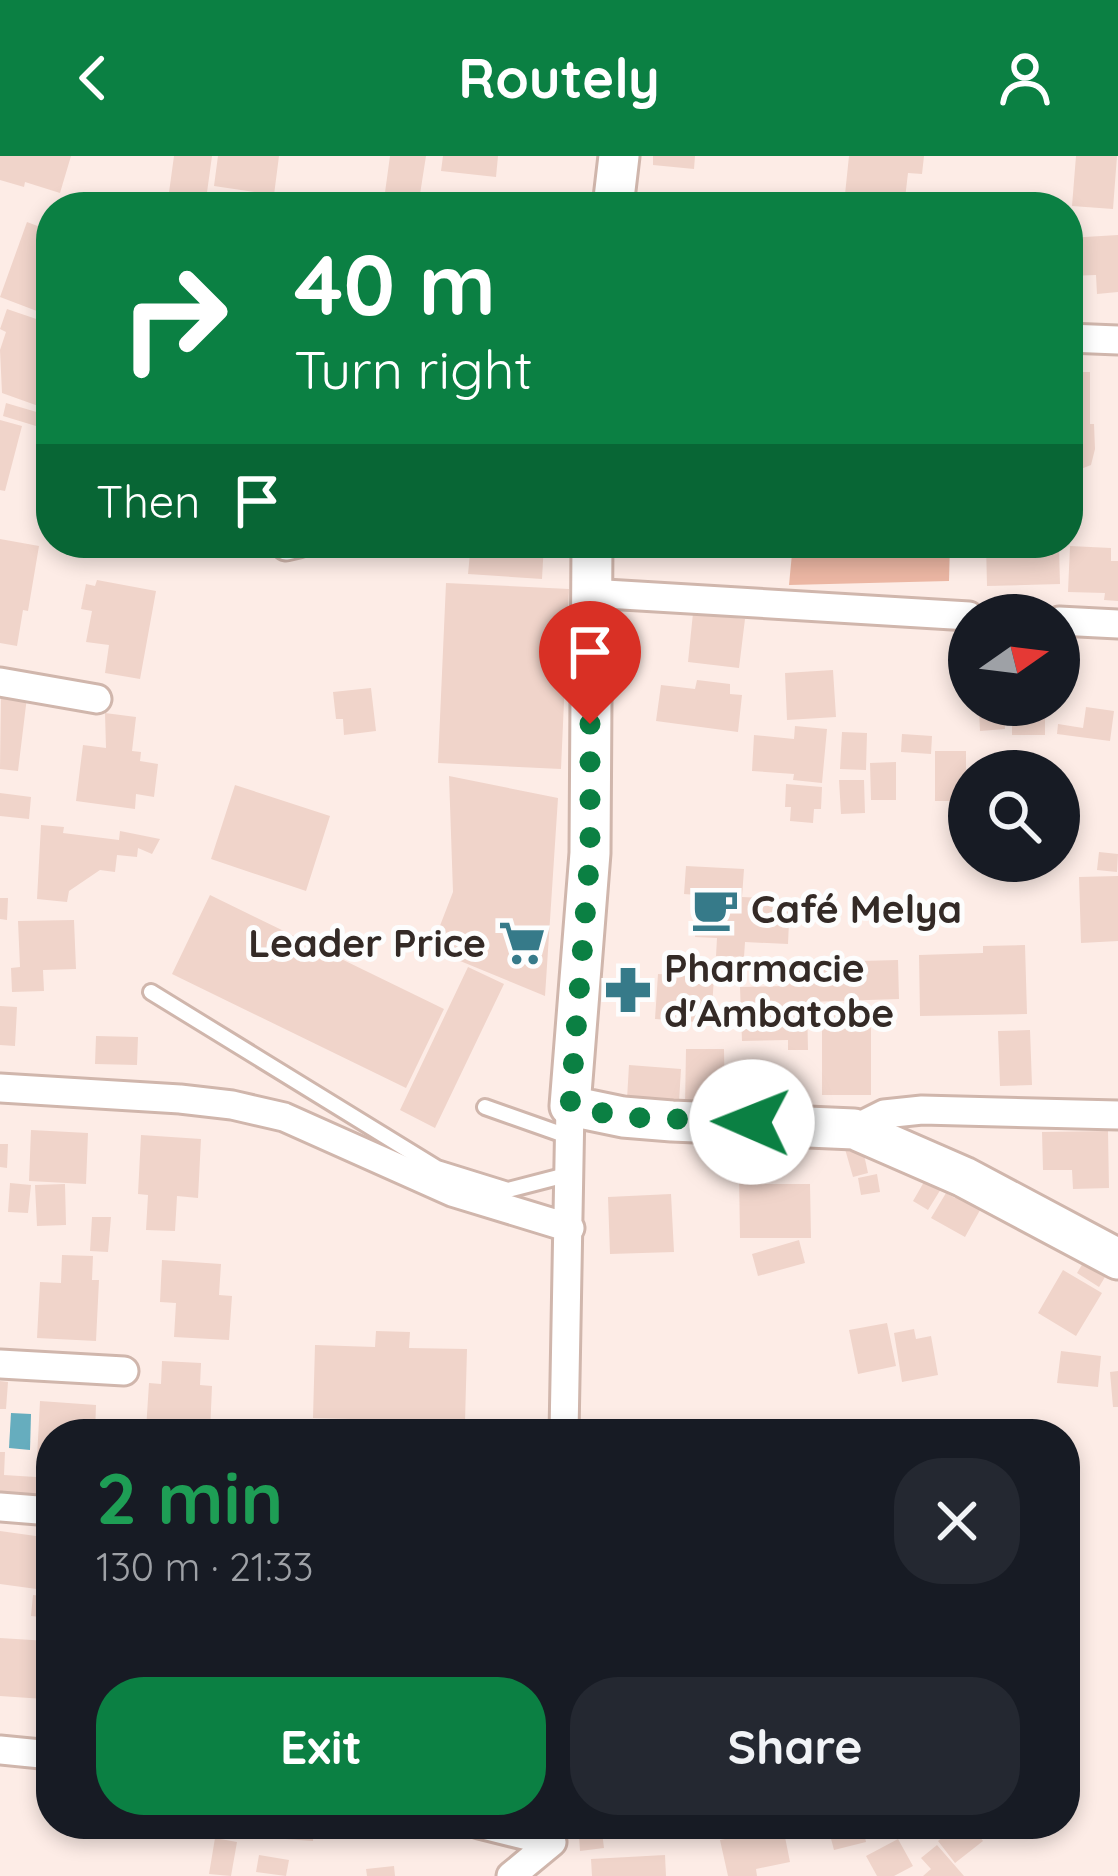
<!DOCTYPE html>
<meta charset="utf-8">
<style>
body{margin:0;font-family:Quicksand,sans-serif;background:#242831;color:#f1f3f6;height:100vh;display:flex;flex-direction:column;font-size:45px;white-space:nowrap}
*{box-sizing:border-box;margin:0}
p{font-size:39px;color:#9ea1a6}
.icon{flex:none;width:66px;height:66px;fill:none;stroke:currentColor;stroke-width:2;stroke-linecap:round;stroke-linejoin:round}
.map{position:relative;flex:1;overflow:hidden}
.panel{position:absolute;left:36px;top:1263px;width:1044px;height:420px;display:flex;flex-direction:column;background:#171b24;border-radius:48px;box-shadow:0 6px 18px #0003}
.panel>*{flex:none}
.hud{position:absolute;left:36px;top:36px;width:1047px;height:366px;border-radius:48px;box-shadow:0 6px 18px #0003;background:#0b8043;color:#fff;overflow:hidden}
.needle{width:78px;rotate:76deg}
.fabs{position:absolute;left:948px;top:438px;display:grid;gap:24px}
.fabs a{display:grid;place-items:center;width:132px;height:132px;border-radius:50%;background:#171b24;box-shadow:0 6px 18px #0003;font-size:60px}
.pin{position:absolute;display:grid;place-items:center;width:102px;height:102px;color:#fff;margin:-123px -51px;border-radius:50% 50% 50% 0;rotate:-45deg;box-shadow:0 0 12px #0007}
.pin .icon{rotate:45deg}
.me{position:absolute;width:132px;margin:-66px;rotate:271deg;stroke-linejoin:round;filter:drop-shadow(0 0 9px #0008)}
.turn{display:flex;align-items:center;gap:42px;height:252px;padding:0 60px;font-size:54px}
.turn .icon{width:156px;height:156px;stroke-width:2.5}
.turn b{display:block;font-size:84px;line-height:102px}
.then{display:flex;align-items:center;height:114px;padding:0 60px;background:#0003;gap:24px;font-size:45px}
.round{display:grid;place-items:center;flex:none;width:126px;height:126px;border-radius:48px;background:#242831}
.head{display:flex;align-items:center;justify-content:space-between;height:204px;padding:0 60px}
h1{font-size:72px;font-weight:800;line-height:90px;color:#1e9e55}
.primary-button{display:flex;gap:24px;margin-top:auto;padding:24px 60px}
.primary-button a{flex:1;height:138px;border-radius:48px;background:#0b8043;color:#fff;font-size:48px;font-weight:800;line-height:138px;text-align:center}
.primary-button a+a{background:#242831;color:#f1f3f6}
header{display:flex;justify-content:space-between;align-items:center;height:156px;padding:0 60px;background:#0b8043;color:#fff;font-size:54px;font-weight:800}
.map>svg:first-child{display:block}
</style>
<header><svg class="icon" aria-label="back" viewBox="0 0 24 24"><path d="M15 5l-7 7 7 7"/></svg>Routely<svg class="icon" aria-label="person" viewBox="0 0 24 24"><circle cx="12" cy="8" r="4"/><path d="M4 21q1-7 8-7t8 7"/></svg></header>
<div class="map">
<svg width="1118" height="1720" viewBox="0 0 1118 1720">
<rect width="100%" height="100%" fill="#fdece6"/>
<path fill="#ebb6a3" d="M 793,387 L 950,387 L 949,425 L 789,429 Z"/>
<path fill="#66adbe" d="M 11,1257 L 31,1258 L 30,1294 L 9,1292 Z"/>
<path fill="#f0d4ca" d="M 0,0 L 71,0 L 60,37 L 25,26 L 24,31 L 0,24 Z
M 174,0 L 212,0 L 205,51 L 167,51 Z
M 218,0 L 279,0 L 274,39 L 214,30 Z
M 390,0 L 426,0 L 418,51 L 383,51 Z
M 443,0 L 498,0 L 496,21 L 441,15 Z
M 653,0 L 695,0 L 694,13 L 653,9 Z
M 849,0 L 924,0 L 922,18 L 908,17 L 904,51 L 844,48 Z
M 1076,0 L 1117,0 L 1113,53 L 1072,50 Z
M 736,38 L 737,51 L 668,51 L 667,39 Z
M 752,45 L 804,47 L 804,51 L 752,51 Z
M 27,66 L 51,75 L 50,160 L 0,141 Z
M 1118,79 L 1118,136 L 1097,138 L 1096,119 L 1068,120 L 1068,82 Z
M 7,153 L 51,168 L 51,230 L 44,252 L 2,237 L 0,194 L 6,176 L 0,173 Z
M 1068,216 L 1090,216 L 1090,268 L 1094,268 L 1095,293 L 1091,309 L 1068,318 Z
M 6,247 L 40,257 L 36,270 L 3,260 Z
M 0,264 L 22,270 L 5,335 L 0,334 Z
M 0,383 L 39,390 L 28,455 L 23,454 L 17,490 L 0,487 Z
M 471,387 L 544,387 L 542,423 L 468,418 Z
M 706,387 L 786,387 L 786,399 L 706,399 Z
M 986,387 L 1030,387 L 1030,393 L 1059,392 L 1060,428 L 987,430 Z
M 1070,390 L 1111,392 L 1111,405 L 1118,405 L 1118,445 L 1104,444 L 1105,437 L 1068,436 Z
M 97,424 L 156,435 L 140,523 L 105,517 L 109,489 L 86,486 L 92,455 L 81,453 L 86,428 L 95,430 Z
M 446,427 L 569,433 L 561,613 L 438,607 Z
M 693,457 L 745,463 L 739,512 L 688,506 Z
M 833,514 L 836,561 L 787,564 L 785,517 Z
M 697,524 L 730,528 L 730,538 L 742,539 L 738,576 L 656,565 L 661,529 L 695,533 Z
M 371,532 L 376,575 L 344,579 L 343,563 L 336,563 L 333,536 Z
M 1,538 L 27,541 L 18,615 L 0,613 Z
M 1086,551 L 1114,555 L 1110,585 L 1057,578 L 1058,568 L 1083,572 Z
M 1004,552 L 1005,573 L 980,575 L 979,554 Z
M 1012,555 L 1045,555 L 1045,579 L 1012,579 Z
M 105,557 L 136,561 L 132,595 L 141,596 L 140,605 L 158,608 L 154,641 L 136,638 L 135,653 L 76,645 L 83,589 L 106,592 Z
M 795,570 L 827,573 L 822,627 L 793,624 L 794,618 L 752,615 L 754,579 L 794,583 Z
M 842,576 L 867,577 L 866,614 L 840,613 Z
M 902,578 L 932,580 L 931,598 L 901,596 Z
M 935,595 L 966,595 L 966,645 L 935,645 Z
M 896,606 L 896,644 L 871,644 L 870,607 Z
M 449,620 L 558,642 L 545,840 L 431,793 L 453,736 Z
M 839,624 L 864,624 L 865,657 L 841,658 Z
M 786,628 L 822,631 L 821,653 L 814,653 L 813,667 L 790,665 L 791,651 L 785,651 Z
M 235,629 L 330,660 L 306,735 L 211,703 Z
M 0,637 L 31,641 L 29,663 L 0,660 Z
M 41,669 L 64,671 L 63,677 L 119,684 L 120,675 L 160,683 L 152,698 L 138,692 L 137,701 L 117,699 L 115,716 L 100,714 L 69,735 L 67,746 L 37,743 Z
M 1099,696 L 1118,698 L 1117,716 L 1097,714 Z
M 686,710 L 744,713 L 742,741 L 790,743 L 788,788 L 745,786 L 744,801 L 716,800 L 717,782 L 695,781 L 697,739 L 684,738 Z
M 1118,720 L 1118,785 L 1081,787 L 1079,721 Z
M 210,739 L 444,853 L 406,932 L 172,818 Z
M 0,742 L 8,742 L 7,764 L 0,763 Z
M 74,764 L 76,813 L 43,814 L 44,835 L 12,836 L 11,812 L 20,811 L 18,765 Z
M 1025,789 L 1027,858 L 920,860 L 919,799 L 983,797 L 983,790 Z
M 898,804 L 899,843 L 807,846 L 808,894 L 788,894 L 788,884 L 742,885 L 740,831 L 786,830 L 785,807 Z
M 468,811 L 504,828 L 435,972 L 400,954 Z
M 658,818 L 714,821 L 711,867 L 655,863 Z
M 0,850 L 17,851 L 15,890 L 0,889 Z
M 822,857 L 871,857 L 871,939 L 822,939 Z
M 1030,874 L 1032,929 L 1000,930 L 998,875 Z
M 96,880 L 138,881 L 137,909 L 95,908 Z
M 686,893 L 724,893 L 725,949 L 685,950 Z
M 629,909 L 681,913 L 679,946 L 627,943 Z
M 31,974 L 88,977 L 86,1028 L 29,1025 Z
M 1108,975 L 1109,1032 L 1073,1033 L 1072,1014 L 1043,1014 L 1042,976 Z
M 141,979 L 201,983 L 198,1042 L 177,1040 L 175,1075 L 146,1074 L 148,1039 L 138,1038 Z
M 843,986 L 863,994 L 868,1017 L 853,1021 Z
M 0,988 L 8,988 L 7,1012 L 0,1011 Z
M 763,1017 L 763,1028 L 810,1028 L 811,1082 L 740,1082 L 739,1018 Z
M 877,1018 L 880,1036 L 861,1039 L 858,1022 Z
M 928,1019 L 944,1028 L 928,1054 L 913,1045 Z
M 10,1027 L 31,1029 L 28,1057 L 8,1056 Z
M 65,1028 L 66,1069 L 37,1070 L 35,1029 Z
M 960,1033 L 984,1047 L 965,1081 L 931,1062 L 946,1037 L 955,1042 Z
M 671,1038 L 674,1096 L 610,1098 L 608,1041 Z
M 92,1061 L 111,1061 L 108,1096 L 90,1095 Z
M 799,1084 L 805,1107 L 758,1120 L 752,1098 Z
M 62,1099 L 93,1100 L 92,1124 L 99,1124 L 96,1185 L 37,1182 L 40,1126 L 61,1127 Z
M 162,1104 L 221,1108 L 219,1139 L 232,1140 L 229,1184 L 174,1181 L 176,1147 L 160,1146 Z
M 1083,1107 L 1105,1121 L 1099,1131 L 1077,1117 Z
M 1063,1114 L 1102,1137 L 1076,1180 L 1038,1157 Z
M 887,1167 L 896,1210 L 858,1218 L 849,1174 Z
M 914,1173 L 916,1183 L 931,1180 L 938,1219 L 902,1226 L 894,1177 Z
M 376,1175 L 410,1176 L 409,1192 L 467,1193 L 465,1266 L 313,1262 L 315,1189 L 375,1191 Z
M 1061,1195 L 1101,1200 L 1098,1231 L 1057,1227 Z
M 162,1205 L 201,1207 L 200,1229 L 212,1230 L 210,1277 L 146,1274 L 149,1227 L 161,1228 Z
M 1118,1215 L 1118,1251 L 1113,1251 L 1110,1216 Z
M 0,1225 L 8,1226 L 6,1253 L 0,1253 Z
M 40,1245 L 96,1249 L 95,1278 L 51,1278 L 51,1344 L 0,1341 L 0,1296 L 5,1296 L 4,1319 L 36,1321 Z
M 687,1266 L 687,1278 L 585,1278 L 585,1269 Z
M 311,1271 L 387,1274 L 387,1278 L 311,1278 Z
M 0,1375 L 50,1382 L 44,1434 L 0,1428 Z
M 33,1439 L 51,1441 L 51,1462 L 31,1460 Z
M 0,1482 L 48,1485 L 44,1543 L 0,1540 Z
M 245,1668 L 314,1668 L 313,1685 L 244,1680 Z
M 960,1668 L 970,1668 L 983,1685 L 955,1707 L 938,1685 Z
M 783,1671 L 790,1706 L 756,1713 L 757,1720 L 728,1720 L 720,1684 Z
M 863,1671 L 866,1686 L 834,1694 L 830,1679 Z
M 602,1676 L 604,1692 L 580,1695 L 579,1679 Z
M 215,1682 L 237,1686 L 231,1720 L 209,1718 Z
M 898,1683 L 913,1710 L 894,1720 L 877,1720 L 866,1700 Z
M 937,1689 L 964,1720 L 923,1720 L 931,1713 L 921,1702 Z
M 259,1699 L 289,1704 L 286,1720 L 256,1716 Z
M 665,1699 L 666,1720 L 592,1720 L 591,1703 Z
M 394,1710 L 395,1720 L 367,1720 L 366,1713 Z"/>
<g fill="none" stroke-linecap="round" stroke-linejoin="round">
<defs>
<path id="lane" d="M 151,836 L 437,1012 L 508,1034 L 570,1018
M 485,951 L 570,981"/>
<path id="street" d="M 1068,182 L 1118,184
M 286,390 L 299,387
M 589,437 L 969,460
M 1059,465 L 1118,468
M 0,526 L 97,543
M 0,932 L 180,943 L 232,949 L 284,961 L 452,1036 L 570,1072
M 854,973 L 884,958 L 922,954 L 1118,959
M 0,1208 L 124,1215
M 564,1278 L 570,950
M 0,1351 L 51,1355
M 0,1594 L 51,1599
M 479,1668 L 552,1686
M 511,1720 L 552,1686"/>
<path id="secondary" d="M 613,51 L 619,0
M 592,387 L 590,697 L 570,950 L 623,961 L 672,965 L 854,973 L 964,1021 L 1118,1103"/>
</defs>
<use href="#lane" stroke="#d0b6ac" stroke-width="20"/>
<use href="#street" stroke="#d0b6ac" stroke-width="33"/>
<use href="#secondary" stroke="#d0b6ac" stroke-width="45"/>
<use href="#lane" stroke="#fff" stroke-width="14"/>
<use href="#street" stroke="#fff" stroke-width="27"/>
<use href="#secondary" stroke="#fff" stroke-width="39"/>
</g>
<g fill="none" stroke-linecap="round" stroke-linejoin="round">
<path stroke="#0b8043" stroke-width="21" stroke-dasharray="0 37.8" d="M 590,568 L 590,698 L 570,950 L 623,961 L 752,966"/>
</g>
<defs>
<symbol id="cafe-bare" viewBox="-9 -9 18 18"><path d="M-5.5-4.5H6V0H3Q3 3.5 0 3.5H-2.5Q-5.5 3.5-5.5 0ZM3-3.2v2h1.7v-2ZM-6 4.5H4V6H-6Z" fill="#367a89" stroke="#fdfdfd" stroke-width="2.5" paint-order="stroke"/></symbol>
<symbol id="supermarket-bare" viewBox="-9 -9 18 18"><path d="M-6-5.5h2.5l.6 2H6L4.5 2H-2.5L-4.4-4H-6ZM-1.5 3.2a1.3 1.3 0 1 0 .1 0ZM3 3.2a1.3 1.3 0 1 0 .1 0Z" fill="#367a89" stroke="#fdfdfd" stroke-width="2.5" paint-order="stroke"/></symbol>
<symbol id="pharmacy-bare" viewBox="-9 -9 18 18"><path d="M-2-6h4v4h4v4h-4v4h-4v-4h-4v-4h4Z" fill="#367a89" stroke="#fdfdfd" stroke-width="2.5" paint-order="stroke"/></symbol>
</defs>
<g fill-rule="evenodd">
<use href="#cafe-bare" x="682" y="720" width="66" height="66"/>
<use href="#supermarket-bare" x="489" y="754" width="66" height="66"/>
<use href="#pharmacy-bare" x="595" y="801" width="66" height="66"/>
</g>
<g text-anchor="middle" stroke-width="10" stroke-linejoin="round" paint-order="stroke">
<g font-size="39" font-weight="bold" fill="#342a26" stroke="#fdfdfd" text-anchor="start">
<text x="751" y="767">Café Melya</text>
<text x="486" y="801" text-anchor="end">Leader Price</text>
<text x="664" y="826">Pharmacie<tspan x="664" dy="45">d'Ambatobe</tspan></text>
</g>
</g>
</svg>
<div class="fabs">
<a><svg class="needle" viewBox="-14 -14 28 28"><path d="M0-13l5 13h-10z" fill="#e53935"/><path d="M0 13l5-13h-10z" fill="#9ea1a6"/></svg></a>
<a><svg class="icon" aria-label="search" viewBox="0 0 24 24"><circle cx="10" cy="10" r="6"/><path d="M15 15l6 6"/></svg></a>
</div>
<div class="pin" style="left:590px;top:568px;background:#d93025"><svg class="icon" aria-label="arrive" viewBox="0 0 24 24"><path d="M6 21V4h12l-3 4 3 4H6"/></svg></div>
<svg class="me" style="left:752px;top:966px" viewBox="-20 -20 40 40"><circle r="19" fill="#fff"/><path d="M0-13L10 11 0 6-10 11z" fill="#0b8043"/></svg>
<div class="hud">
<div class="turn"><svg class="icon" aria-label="right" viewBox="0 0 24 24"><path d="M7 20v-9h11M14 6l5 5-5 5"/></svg><div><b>40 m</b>Turn right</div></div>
<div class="then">Then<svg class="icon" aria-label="arrive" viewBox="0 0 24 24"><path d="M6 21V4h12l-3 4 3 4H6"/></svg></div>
</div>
<section class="panel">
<div class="head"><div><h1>2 min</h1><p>130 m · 21:33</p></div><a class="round"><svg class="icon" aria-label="close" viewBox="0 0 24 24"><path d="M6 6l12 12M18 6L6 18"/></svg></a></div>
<div class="primary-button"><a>Exit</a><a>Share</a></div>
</section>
</div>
